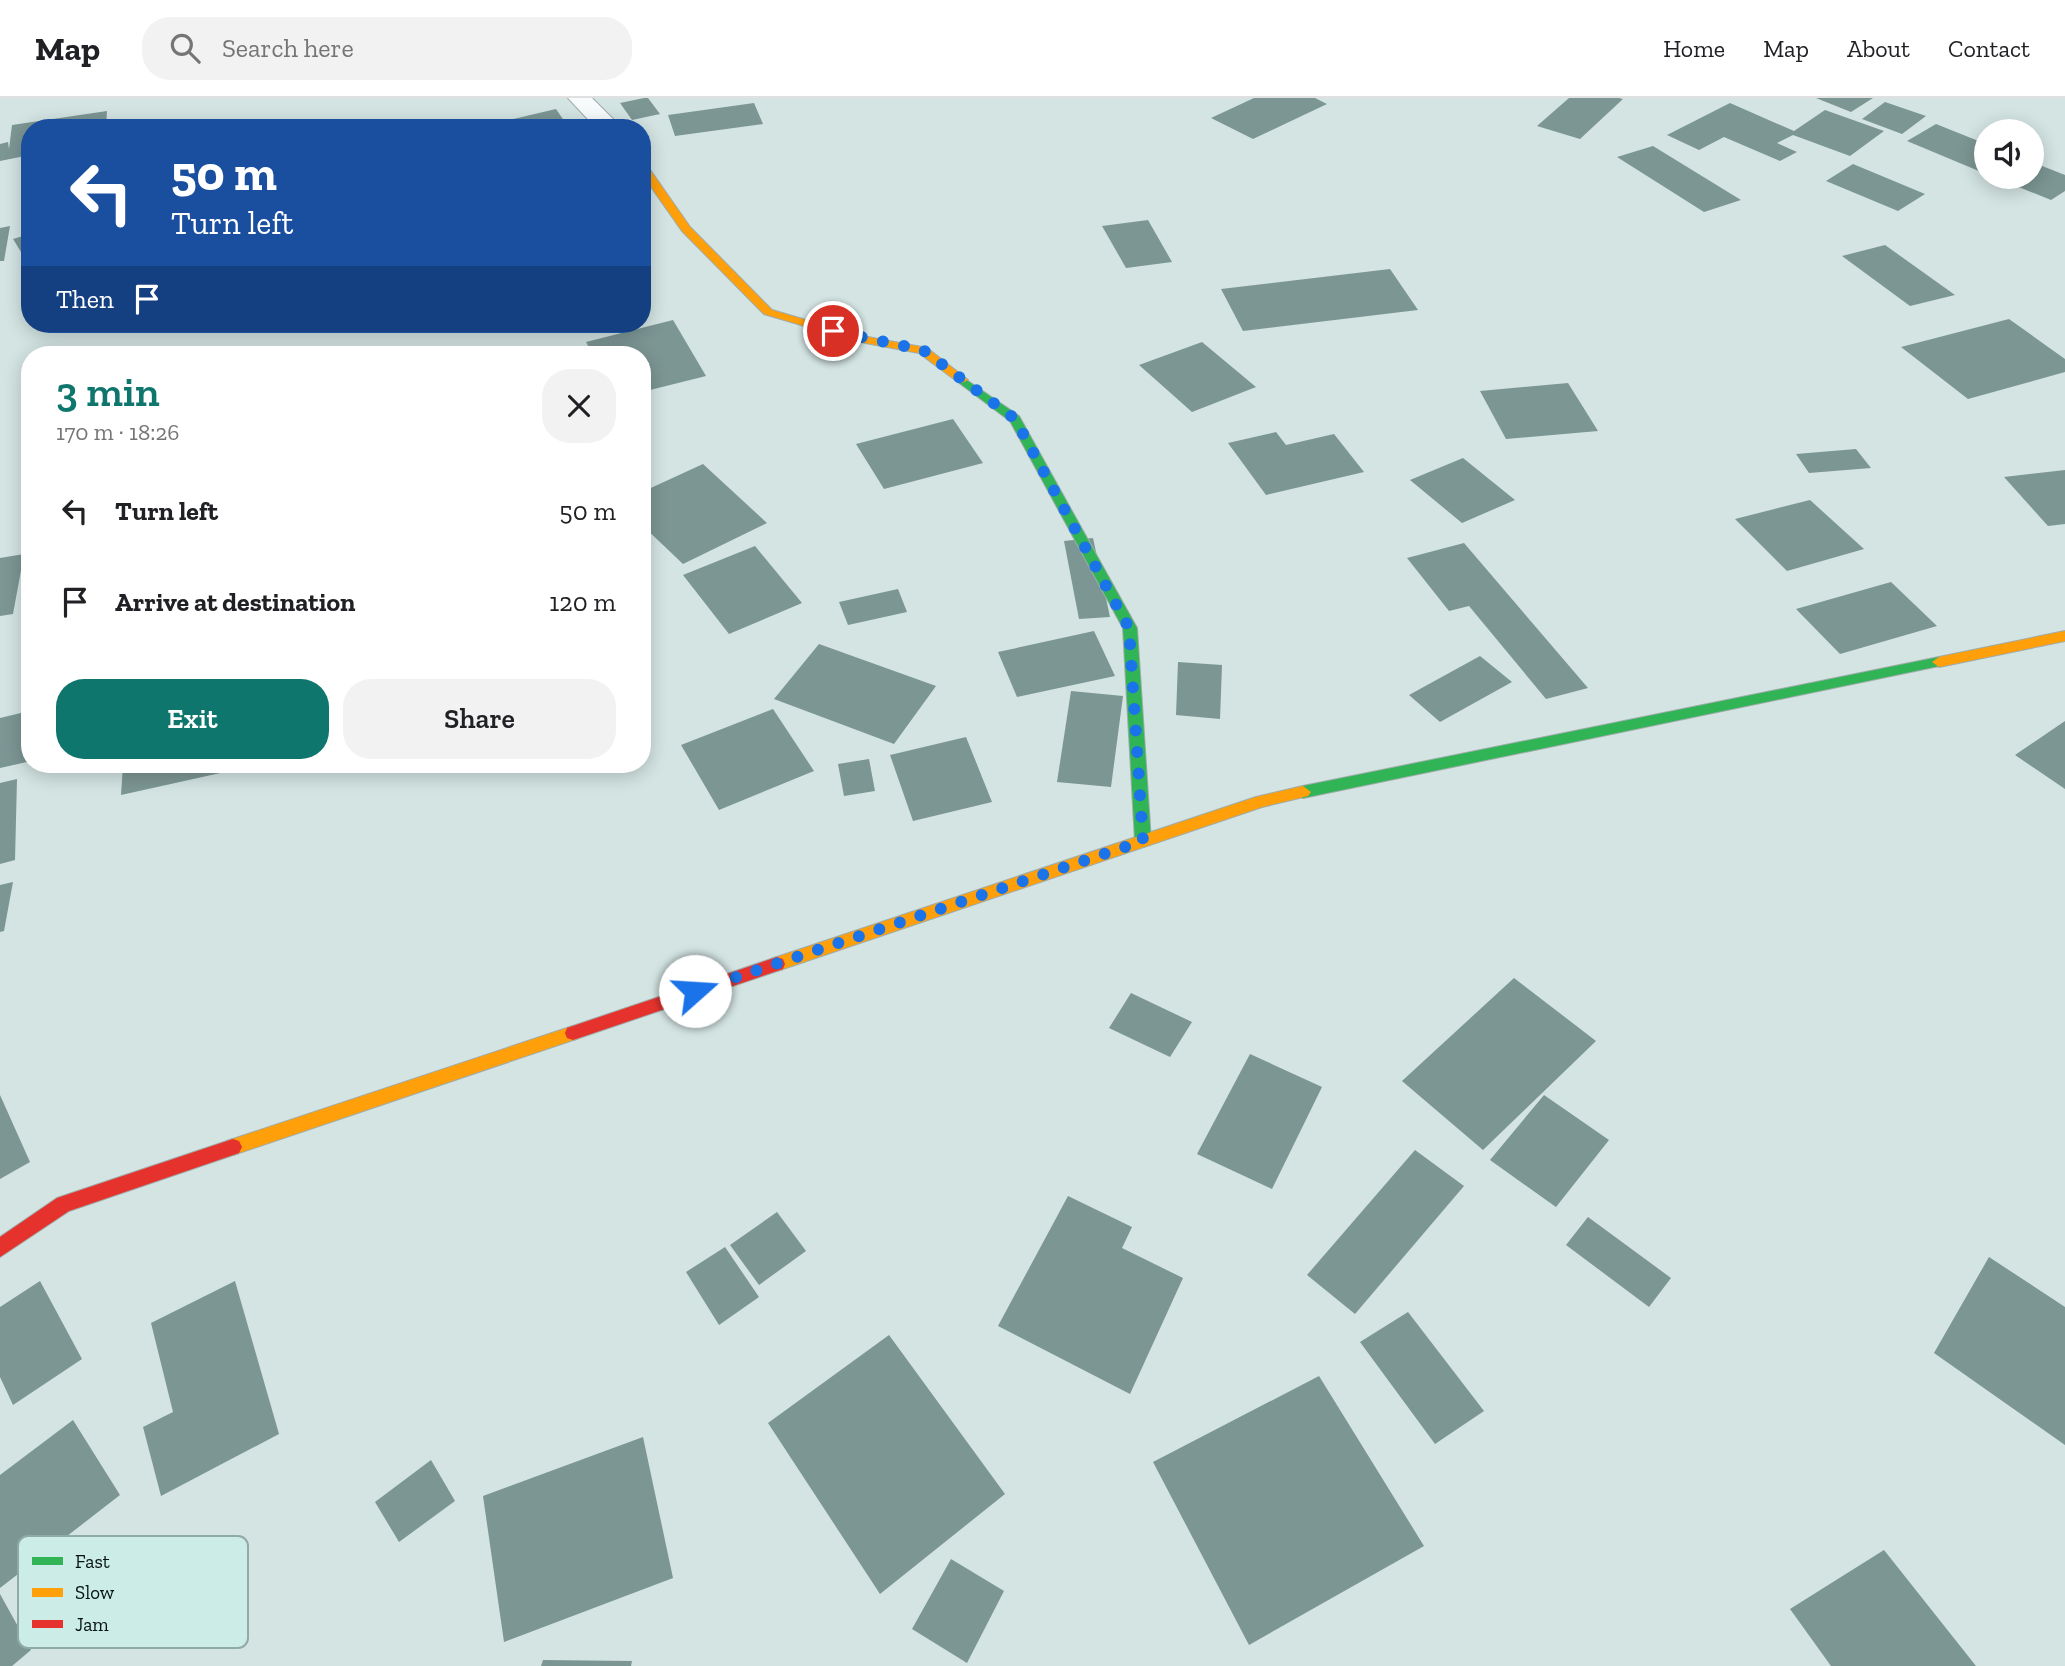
<!DOCTYPE html>
<meta charset="utf-8">
<style>
body{margin:0;font-family:"Zilla Slab",serif;background:#f2f2f2;color:#202124;height:100vh;display:flex;flex-direction:column;font-size:26px;white-space:nowrap}
*{box-sizing:border-box;margin:0}
p{font-size:23px;color:#757577}
.icon{flex:none;width:38px;height:38px;fill:none;stroke:currentColor;stroke-width:2;stroke-linecap:round;stroke-linejoin:round}
.map{position:relative;flex:1;overflow:hidden}
.panel{position:absolute;left:21px;top:248px;width:630px;height:427px;display:flex;flex-direction:column;background:#fff;border-radius:28px;box-shadow:0 4px 18px #0003}
.panel>*{flex:none}
.hud{position:absolute;left:21px;top:21px;width:630px;height:214px;border-radius:28px;box-shadow:0 4px 18px #0003;background:#1a4fa0;color:#fff;overflow:hidden}
.tools{position:absolute;left:1974px;top:21px;display:grid;gap:14px}
.tools a{display:grid;place-items:center;width:70px;height:70px;border-radius:50%;background:#fff;box-shadow:0 4px 18px #0003;font-size:35px}
.pin{position:absolute;display:grid;place-items:center;width:60px;height:60px;color:#fff;margin:-30px;border:4px solid #fff;border-radius:50%;box-shadow:0 2px 7px #0007}
.me{position:absolute;width:77px;margin:-38px;rotate:71deg;stroke-linejoin:round;filter:drop-shadow(0 0 5px #0008)}
.turn{display:flex;align-items:center;gap:24px;height:147px;padding:0 35px;font-size:32px}
.turn .icon{width:91px;height:91px;stroke-width:2.5}
.turn b{display:block;font-size:49px;line-height:60px}
.then{display:flex;align-items:center;height:66px;padding:0 35px;background:#0003;gap:14px;font-size:26px}
.round{display:grid;place-items:center;flex:none;width:74px;height:74px;border-radius:28px;background:#f2f2f2}
.head{display:flex;align-items:center;justify-content:space-between;height:119px;padding:0 35px}
h1{font-size:42px;font-weight:600;line-height:52px;color:#0f766e}
.primary-button{display:flex;gap:14px;margin-top:auto;padding:14px 35px}
.primary-button a{flex:1;height:80px;border-radius:28px;background:#0f766e;color:#fff;font-size:28px;font-weight:600;line-height:80px;text-align:center}
.primary-button a+a{background:#f2f2f2;color:#202124}
ul{padding:0;list-style:none}
li{display:flex;align-items:center;gap:21px;height:91px;padding:0 35px}
li div{flex:1}
li b{display:block;font-size:26px}
li em{font-style:normal}
header{display:flex;align-items:center;gap:42px;box-sizing:border-box;height:98px;padding:0 35px;background:#fff;border-bottom:2px solid #e0e0e0}
header strong{font-size:33px}
nav{display:flex;gap:38px;margin-inline-start:auto;font-size:24px}
.search{width:490px;height:63px;background:#f2f2f2;display:flex;align-items:center;gap:18px;box-sizing:border-box;padding:0 24px;border-radius:28px;color:#757577;font-size:26px}
.map>svg:first-child{display:block}
</style>
<header>
<strong>Map</strong>
<div class="search"><svg class="icon" aria-label="search" viewBox="0 0 24 24"><circle cx="10" cy="10" r="6"/><path d="M15 15l6 6"/></svg>Search here</div>
<nav><a>Home</a><a>Map</a><a>About</a><a>Contact</a></nav>
</header>
<div class="map">
<svg width="2065" height="1568" viewBox="0 0 2065 1568">
<rect width="100%" height="100%" fill="#d3e4e2"/>
<path fill="#7c9694" d="M 644,0 L 648,0 L 660,16 L 632,22 L 620,5 Z
M 1254,0 L 1315,0 L 1327,6 L 1253,41 L 1211,20 Z
M 1569,0 L 1619,0 L 1623,1 L 1580,41 L 1537,28 Z
M 1816,0 L 1873,0 L 1851,14 Z
M 1885,4 L 1926,18 L 1902,36 L 1862,21 Z
M 754,5 L 763,26 L 675,38 L 668,17 Z
M 1730,5 L 1794,33 L 1825,12 L 1884,33 L 1850,58 L 1793,37 L 1777,45 L 1797,54 L 1780,63 L 1724,39 L 1699,52 L 1667,37 Z
M 556,11 L 569,30 L 505,30 L 501,24 Z
M 107,13 L 106,30 L 30,30 L 30,57 L 0,63 L 0,46 L 8,44 L 9,51 L 12,27 Z
M 1936,26 L 1986,46 L 1986,76 L 1907,43 Z
M 1653,48 L 1741,102 L 1704,114 L 1617,59 Z
M 2032,64 L 2065,77 L 2065,93 L 2051,102 L 1994,79 L 2032,79 Z
M 1853,66 L 1925,96 L 1898,113 L 1826,83 Z
M 1148,122 L 1172,164 L 1126,170 L 1102,128 Z
M 10,128 L 4,163 L 0,163 L 0,130 Z
M 30,136 L 30,161 L 26,162 L 13,141 Z
M 1885,147 L 1955,197 L 1910,208 L 1842,158 Z
M 1390,171 L 1418,212 L 1243,233 L 1221,191 Z
M 2009,221 L 2065,261 L 2065,274 L 1968,301 L 1901,249 Z
M 673,222 L 706,278 L 642,294 L 642,257 L 593,257 L 586,244 Z
M 1202,244 L 1256,289 L 1192,314 L 1139,267 Z
M 1568,285 L 1598,333 L 1506,341 L 1480,293 Z
M 953,321 L 983,365 L 884,391 L 856,346 Z
M 1276,334 L 1286,347 L 1334,336 L 1364,374 L 1266,397 L 1228,345 Z
M 1856,351 L 1871,370 L 1809,375 L 1796,356 Z
M 1463,360 L 1515,402 L 1462,425 L 1410,382 Z
M 703,366 L 767,425 L 683,466 L 642,427 L 642,394 Z
M 2065,372 L 2065,426 L 2048,428 L 2004,379 Z
M 1810,402 L 1864,451 L 1787,473 L 1735,421 Z
M 1093,440 L 1110,519 L 1079,521 L 1064,443 Z
M 1464,445 L 1588,590 L 1546,601 L 1469,508 L 1449,513 L 1407,460 Z
M 755,448 L 802,505 L 729,536 L 683,477 Z
M 24,456 L 13,516 L 0,518 L 0,460 Z
M 1891,484 L 1937,528 L 1840,556 L 1796,511 Z
M 898,491 L 907,514 L 848,527 L 839,504 Z
M 1094,533 L 1115,578 L 1017,599 L 998,554 Z
M 819,546 L 936,588 L 894,646 L 774,601 Z
M 1480,558 L 1512,584 L 1440,624 L 1409,597 Z
M 1178,564 L 1222,567 L 1220,621 L 1176,617 Z
M 1071,593 L 1123,598 L 1111,689 L 1057,684 Z
M 773,611 L 814,673 L 719,712 L 681,647 Z
M 29,613 L 27,664 L 0,670 L 0,620 Z
M 2065,623 L 2065,691 L 2015,657 Z
M 966,639 L 992,704 L 913,723 L 890,657 Z
M 869,661 L 875,693 L 844,698 L 838,666 Z
M 123,667 L 252,667 L 252,668 L 121,697 Z
M 17,681 L 15,762 L 0,766 L 0,685 Z
M 13,784 L 4,833 L 0,834 L 0,787 Z
M 1514,880 L 1596,943 L 1483,1052 L 1402,983 Z
M 1131,895 L 1192,924 L 1170,959 L 1109,930 Z
M 1250,956 L 1322,989 L 1272,1091 L 1197,1056 Z
M 0,997 L 30,1064 L 0,1081 Z
M 1544,997 L 1609,1042 L 1556,1109 L 1490,1062 Z
M 1415,1052 L 1464,1088 L 1355,1216 L 1307,1177 Z
M 1068,1098 L 1132,1129 L 1122,1150 L 1183,1180 L 1130,1296 L 998,1228 Z
M 777,1114 L 806,1153 L 759,1187 L 730,1147 Z
M 1588,1119 L 1671,1180 L 1649,1209 L 1566,1147 Z
M 725,1149 L 759,1199 L 719,1227 L 686,1174 Z
M 1989,1159 L 2065,1209 L 2065,1347 L 1934,1255 Z
M 40,1183 L 82,1261 L 13,1307 L 0,1279 L 0,1209 Z
M 235,1183 L 279,1336 L 161,1398 L 143,1329 L 173,1314 L 151,1225 Z
M 1408,1214 L 1484,1313 L 1435,1346 L 1360,1244 Z
M 889,1237 L 1005,1396 L 880,1496 L 768,1325 Z
M 1319,1278 L 1424,1448 L 1249,1547 L 1153,1364 Z
M 73,1322 L 120,1397 L 0,1490 L 0,1377 Z
M 643,1339 L 673,1480 L 504,1544 L 483,1398 Z
M 431,1362 L 455,1403 L 399,1444 L 375,1404 Z
M 1884,1452 L 1976,1568 L 1831,1568 L 1790,1511 Z
M 951,1461 L 1004,1493 L 967,1565 L 912,1531 Z
M 0,1496 L 31,1552 L 12,1568 L 0,1568 Z
M 543,1562 L 632,1563 L 631,1568 L 541,1568 Z"/>
<g fill="none" stroke-linecap="round" stroke-linejoin="round">
<defs>
<path id="street" d="M 568,0 L 592,0 L 622,30 L 596,30 Z"/>
<path id="fast" d="M 962,279 L 1019,318 L 1137,530 L 1151,743 L 1148,747 L 1143,749 L 1135,743 L 1123,530 L 1010,323 L 958,284 L 958,280 Z
M 1939,559 L 1944,561 L 1946,564 L 1944,567 L 1303,700 L 1295,694 L 1303,688 Z"/>
<path id="slow" d="M 642,65 L 646,66 L 690,129 L 772,212 L 857,237 L 927,250 L 968,282 L 962,285 L 958,284 L 919,255 L 855,243 L 764,216 L 682,133 L 642,76 Z
M 2065,533 L 2065,543 L 1939,569 L 1932,564 L 1939,559 Z
M 1303,688 L 1311,694 L 1308,698 L 1262,709 L 777,873 L 771,871 L 769,866 L 771,861 L 777,859 L 1256,699 Z
M 573,928 L 579,930 L 581,935 L 579,940 L 233,1057 L 227,1055 L 224,1049 L 227,1043 L 233,1041 Z"/>
<path id="jam" d="M 777,859 L 783,861 L 785,866 L 783,871 L 573,942 L 567,940 L 565,935 L 567,930 Z
M 233,1041 L 239,1043 L 242,1049 L 239,1055 L 69,1113 L 0,1159 L 0,1139 L 57,1100 Z"/>
</defs>
<use href="#street" stroke="#9facab" stroke-width="2"/>
<use href="#fast" stroke="#9facab" stroke-width="2"/>
<use href="#slow" stroke="#9facab" stroke-width="2"/>
<use href="#jam" stroke="#9facab" stroke-width="2"/>
<use href="#street" fill="#f8fbfb" fill-rule="evenodd"/>
<use href="#fast" fill="#30b455" fill-rule="evenodd"/>
<use href="#slow" fill="#ff9f0a" fill-rule="evenodd"/>
<use href="#jam" fill="#e5322d" fill-rule="evenodd"/>
</g>
<g fill="none" stroke-linecap="round" stroke-linejoin="round">
<path stroke="#1a73e8" stroke-width="12" stroke-dasharray="0 21.6" d="M 695,893 L 1143,743 L 1129,530 L 1015,321 L 923,252 L 833,233"/>
</g>
<rect x="18" y="1438" width="230" height="112" rx="10" fill="#cbece7" stroke="#90aba7" stroke-width="2"/>
<rect x="32" y="1459" width="31" height="8" fill="#30b455"/>
<rect x="32" y="1490" width="31" height="9" fill="#ff9f0a"/>
<rect x="32" y="1522" width="31" height="8" fill="#e5322d"/>
<g font-size="19" fill="#071211">
<text x="75" y="1470">Fast</text>
<text x="75" y="1501">Slow</text>
<text x="75" y="1533">Jam</text>
</g>
</svg>
<div class="tools">
<a><svg class="icon" aria-label="sound" viewBox="0 0 24 24"><path d="M4 9h4l5-4v14l-5-4H4zM17 9q2 3 0 6"/></svg></a>
</div>
<div class="pin" style="left:833px;top:233px;background:#d93025"><svg class="icon" aria-label="arrive" viewBox="0 0 24 24"><path d="M6 21V4h12l-3 4 3 4H6"/></svg></div>
<svg class="me" style="left:695px;top:893px" viewBox="-20 -20 40 40"><circle r="19" fill="#fff"/><path d="M0-13L10 11 0 6-10 11z" fill="#1a73e8"/></svg>
<div class="hud">
<div class="turn"><svg class="icon" aria-label="left" viewBox="0 0 24 24"><path d="M17 20v-9H6M10 6l-5 5 5 5"/></svg><div><b>50 m</b>Turn left</div></div>
<div class="then">Then<svg class="icon" aria-label="arrive" viewBox="0 0 24 24"><path d="M6 21V4h12l-3 4 3 4H6"/></svg></div>
</div>
<section class="panel">
<div class="head"><div><h1>3 min</h1><p>170 m · 18:26</p></div><a class="round"><svg class="icon" aria-label="close" viewBox="0 0 24 24"><path d="M6 6l12 12M18 6L6 18"/></svg></a></div>
<ul>
<li><svg class="icon" aria-label="left" viewBox="0 0 24 24"><path d="M17 20v-9H6M10 6l-5 5 5 5"/></svg><div><b>Turn left</b></div><em>50 m</em></li>
<li><svg class="icon" aria-label="arrive" viewBox="0 0 24 24"><path d="M6 21V4h12l-3 4 3 4H6"/></svg><div><b>Arrive at destination</b></div><em>120 m</em></li>
</ul>
<div class="primary-button"><a>Exit</a><a>Share</a></div>
</section>
</div>
